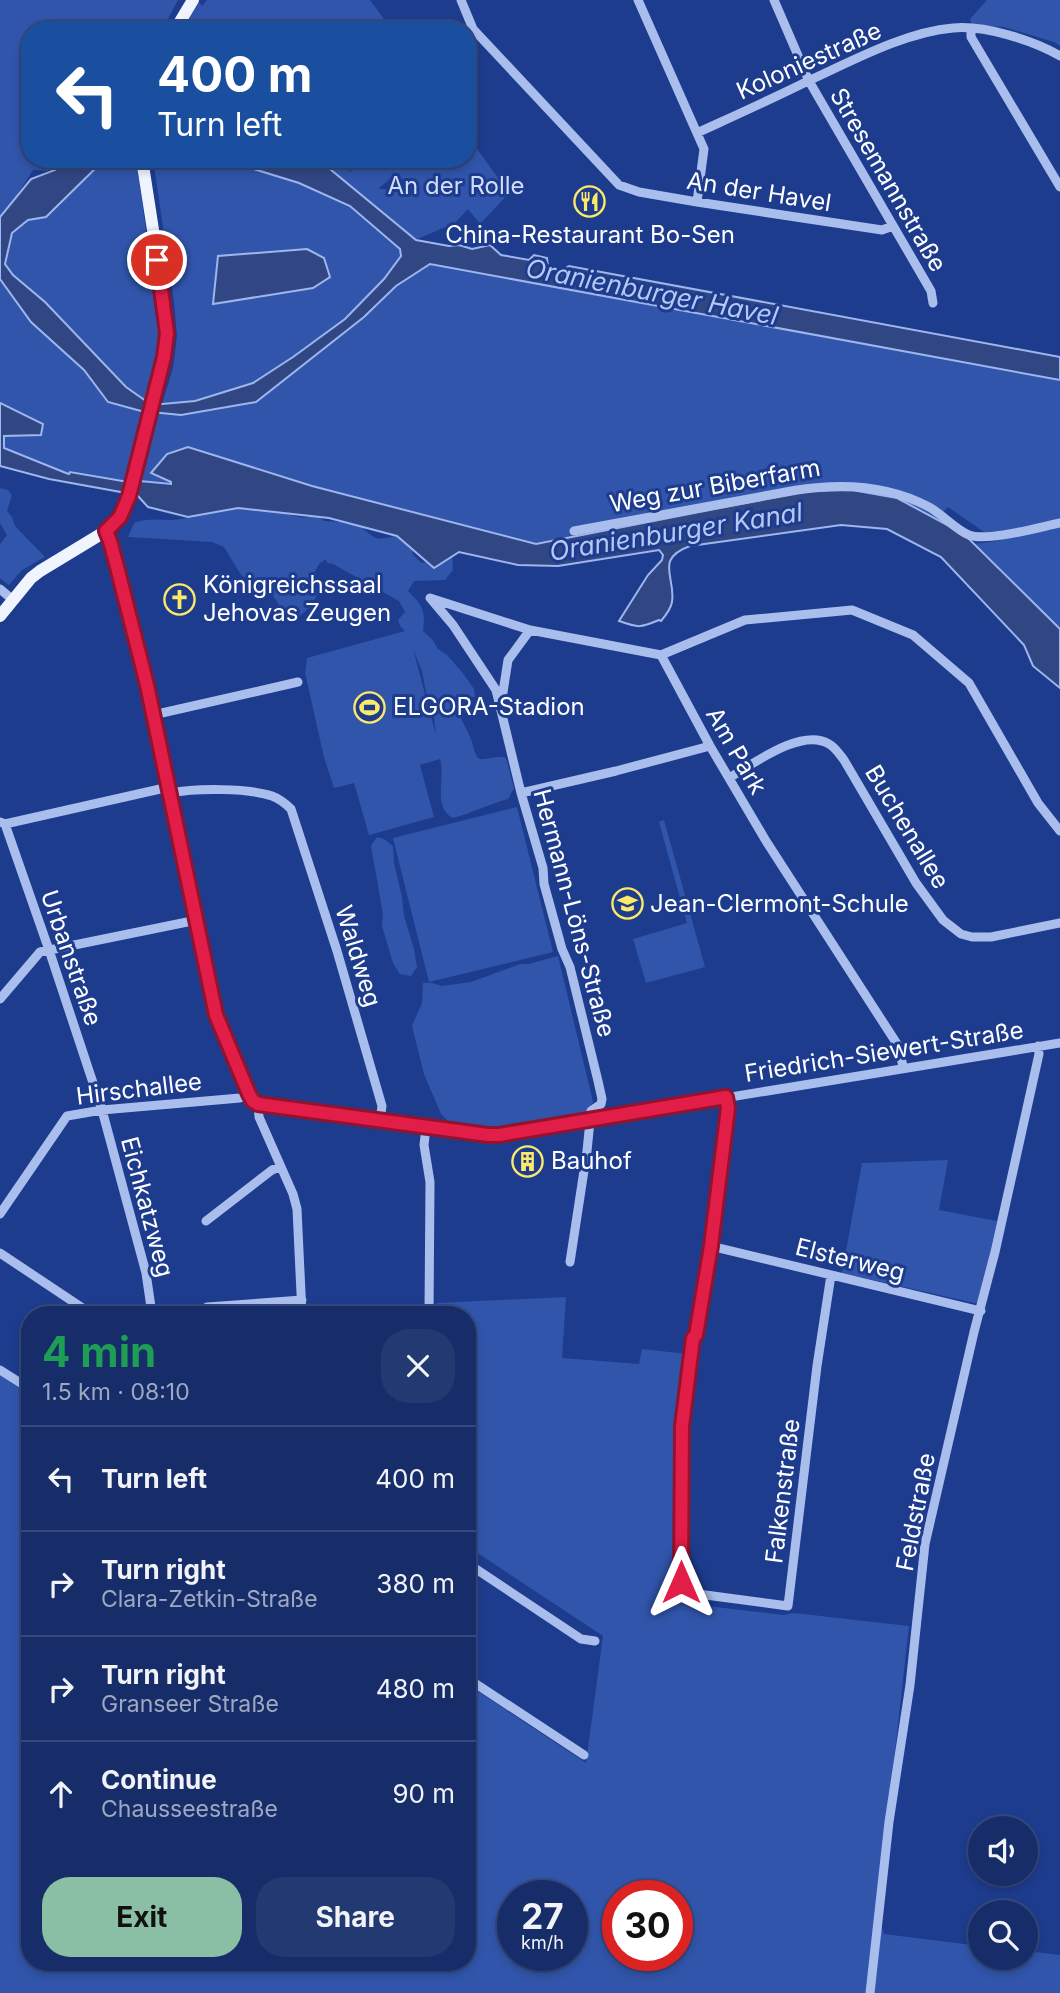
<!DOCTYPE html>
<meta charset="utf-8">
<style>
body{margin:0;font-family:Inter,sans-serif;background:#233972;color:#f1f3f6;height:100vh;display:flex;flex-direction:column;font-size:26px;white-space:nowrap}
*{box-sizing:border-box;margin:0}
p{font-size:23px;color:#9ea8c1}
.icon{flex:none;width:38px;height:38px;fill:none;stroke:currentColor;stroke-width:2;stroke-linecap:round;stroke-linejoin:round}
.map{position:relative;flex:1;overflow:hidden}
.sheet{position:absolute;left:21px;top:1306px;width:455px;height:665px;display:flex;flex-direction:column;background:#162d6a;border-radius:28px;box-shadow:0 4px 10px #0003,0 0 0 2px #35497e}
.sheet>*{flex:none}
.banner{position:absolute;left:21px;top:21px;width:455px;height:147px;border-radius:28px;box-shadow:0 4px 10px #0003,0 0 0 2px #35497e;background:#1a4fa0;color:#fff;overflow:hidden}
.controls{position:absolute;left:968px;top:1816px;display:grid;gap:14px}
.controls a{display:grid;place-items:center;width:70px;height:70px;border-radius:50%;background:#162d6a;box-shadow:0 4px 10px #0003,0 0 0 2px #35497e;font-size:35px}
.speed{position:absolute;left:497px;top:1880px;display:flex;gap:14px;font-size:35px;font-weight:700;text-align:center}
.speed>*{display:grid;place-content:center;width:91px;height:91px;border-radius:50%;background:#162d6a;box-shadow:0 4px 10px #0003,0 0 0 2px #35497e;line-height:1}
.speed small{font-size:18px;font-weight:400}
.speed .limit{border:10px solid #d22;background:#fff;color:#111}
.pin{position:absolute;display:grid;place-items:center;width:60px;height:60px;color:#fff;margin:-30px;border:4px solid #fff;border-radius:50%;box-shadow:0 2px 7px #0007}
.me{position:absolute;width:77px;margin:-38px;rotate:0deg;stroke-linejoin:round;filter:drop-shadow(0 0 5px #0008)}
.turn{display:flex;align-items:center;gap:24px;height:147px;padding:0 21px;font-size:32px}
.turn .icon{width:91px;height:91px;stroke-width:2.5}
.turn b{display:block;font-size:49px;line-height:60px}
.round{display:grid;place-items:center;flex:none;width:74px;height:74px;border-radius:28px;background:#233972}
.head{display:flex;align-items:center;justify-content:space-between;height:119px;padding:0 21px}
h1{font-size:42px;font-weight:700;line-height:52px;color:#1e9e55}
.button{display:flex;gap:14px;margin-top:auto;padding:14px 21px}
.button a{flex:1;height:80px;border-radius:28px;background:#8abfa5;color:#111;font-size:28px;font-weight:700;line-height:80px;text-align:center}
.button a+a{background:#233972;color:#f1f3f6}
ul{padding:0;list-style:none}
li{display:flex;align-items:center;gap:21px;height:105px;padding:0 21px;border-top:2px solid #35497e}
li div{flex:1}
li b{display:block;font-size:26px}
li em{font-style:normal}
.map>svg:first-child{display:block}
</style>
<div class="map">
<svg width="1060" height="1993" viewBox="0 0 1060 1993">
<rect width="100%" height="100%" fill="#1d3c8d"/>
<path fill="#3155ab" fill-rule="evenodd" d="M 0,0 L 178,0 L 162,30 L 30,30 L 30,159 L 62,159 L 47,171 L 33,170 L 5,214 L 0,217 Z
M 207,0 L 370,0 L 392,30 L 182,30 L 199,2 L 202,6 Z
M 987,0 L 1060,0 L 1060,46 L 1054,42 L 1004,27 L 972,25 L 970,19 Z
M 467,135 L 509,193 L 480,224 L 468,209 L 455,223 L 415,240 L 325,165 L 305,159 L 327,159 L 352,172 L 344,159 L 467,159 ZM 397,173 L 411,191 L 379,189 L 379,188 Z
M 105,159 L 136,159 L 155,295 L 160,347 L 146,401 L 126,387 L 45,302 L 13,275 L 5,264 L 12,233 L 28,220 L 46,217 Z
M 153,159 L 221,159 L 299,183 L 350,206 L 400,249 L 401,256 L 384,279 L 345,319 L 293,357 L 253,383 L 195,401 L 162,404 L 173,368 L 177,336 L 174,302 Z
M 430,264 L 1060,380 L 1060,629 L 974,544 L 997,541 L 948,507 L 936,519 L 897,498 L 807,491 L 536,544 L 312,486 L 188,447 L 151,474 L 172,482 L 171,484 L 140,481 L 158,413 L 181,415 L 256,402 L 364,317 L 396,286 Z
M 0,279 L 31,322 L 84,370 L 108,402 L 141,411 L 126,482 L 66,473 L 3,448 L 4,436 L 41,435 L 43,424 L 0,403 Z
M 0,488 L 8,490 L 12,495 L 7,511 L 12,517 L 15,526 L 45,557 L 22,570 L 9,585 L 0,578 L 0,544 L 7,535 L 0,523 Z
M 268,504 C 285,512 298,522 317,515 L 324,521 L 358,523 C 383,550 380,533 409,537 L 413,555 L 422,563 L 437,559 L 452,552 L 453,570 L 445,580 L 414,581 L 408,591 C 422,605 426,610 423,631 L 432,639 L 438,649 L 447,655 L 462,672 L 474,689 L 475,697 L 465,698 L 458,704 C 459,718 465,725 470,737 C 474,745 473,752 479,759 C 489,760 497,755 506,758 L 514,788 L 508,799 C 489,804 472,813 453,818 C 432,808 446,778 440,759 L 420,765 L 434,817 L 369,835 L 354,783 L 334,788 L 324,757 L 305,673 L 307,658 L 405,631 L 400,626 L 398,620 L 405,612 L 399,601 L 333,564 L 327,563 L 326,559 L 319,564 L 310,580 L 319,590 C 316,600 305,613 297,618 L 283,611 L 272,594 L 241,575 L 224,547 L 212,542 L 128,537 L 134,523 C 152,515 171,524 188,517 ZM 413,649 L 422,671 L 426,692 L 433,710 L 436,735 Z
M 517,807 L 553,952 L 429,982 L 393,838 Z
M 664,820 L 705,967 L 646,983 L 633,939 L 687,923 L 659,822 Z
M 377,837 L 384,839 L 393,846 L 394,863 L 402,897 L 404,916 L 414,949 L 417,967 L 411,976 L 400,974 L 393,963 L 382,926 L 383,914 L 371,846 Z
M 558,956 L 593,1102 L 585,1114 L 498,1128 L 451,1124 L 441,1114 L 424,1074 L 412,1026 L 422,1003 L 423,983 L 432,983 L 442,986 L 471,982 L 520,964 L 529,964 Z
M 948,1160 L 939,1210 L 997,1221 L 979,1304 L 842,1273 L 862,1163 Z
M 566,1297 L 562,1358 L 639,1364 L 642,1349 L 687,1354 L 681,1426 L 674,1602 L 783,1615 L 794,1613 L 909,1626 L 877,1913 L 884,1934 L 980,1946 L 980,1958 L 1026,1958 L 1026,1951 L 1060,1955 L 1060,1993 L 0,1993 L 0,1375 L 30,1395 L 30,1962 L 467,1962 L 467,1684 L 586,1763 L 603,1636 L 467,1546 L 467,1314 L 437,1314 L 437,1303 ZM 513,1895 L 572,1895 L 572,1955 L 513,1955 ZM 618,1895 L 677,1895 L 677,1955 L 618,1955 Z"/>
<path fill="#314784" stroke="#9eb6ee" stroke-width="2" d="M 67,159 L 105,159 L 46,217 L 28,220 L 12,233 L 5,264 L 13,275 L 45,302 L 126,387 L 146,401 L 162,404 L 195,401 L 253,383 L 293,357 L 345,319 L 384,279 L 401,256 L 400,249 L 350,206 L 299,183 L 221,159 L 305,159 L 325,165 L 416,240 L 449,246 L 459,245 L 472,249 L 490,245 L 501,255 L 529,260 L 534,255 L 547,258 L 548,266 L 555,269 L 557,274 L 561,275 L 564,269 L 569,266 L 1060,357 L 1060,380 L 430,264 L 396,286 L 364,317 L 256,402 L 181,415 L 141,411 L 108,402 L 84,370 L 31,322 L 0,279 L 0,217 L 31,179 L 55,170 Z
M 307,249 L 324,258 L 330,277 L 313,288 L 213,304 L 218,256 Z
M 0,403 L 43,424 L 41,435 L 4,436 L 4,448 L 66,473 L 69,474 L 70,472 L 134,483 L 140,481 L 171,484 L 171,482 L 151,473 L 167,454 L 188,447 L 312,486 L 536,544 L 807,491 L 852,490 L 897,498 L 964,534 L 1060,629 L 1060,688 L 1033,666 L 1024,645 L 941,557 L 887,529 L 841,525 L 690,546 C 654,559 676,577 672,602 C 671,609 666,615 661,621 L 659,620 C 640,628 639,628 619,621 L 648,575 L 662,560 L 663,555 L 659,550 L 558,566 L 518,565 L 459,552 L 434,568 L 397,536 L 329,518 L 238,508 L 188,517 L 148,507 L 137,495 L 49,479 L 0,466 Z"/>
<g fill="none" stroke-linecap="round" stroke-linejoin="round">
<path stroke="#aabeed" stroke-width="9" d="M 461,0 L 473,29 L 619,185 L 639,192 L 697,202 L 882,230 L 893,226
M 638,0 L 704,149 L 697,202
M 774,0 L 809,81 L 931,291 L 933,303
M 971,29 L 971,37 L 1060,187
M 697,133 C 734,116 772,99 808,81 C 852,61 905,32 953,28 C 984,25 1033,40 1060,56
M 106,531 L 110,541 L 124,592 L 147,685 L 216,1015 L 249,1094 L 253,1101 L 258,1104
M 574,531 L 797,490 C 842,483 888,485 929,507 C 942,514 956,530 969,535 C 987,542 1040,527 1060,523
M 0,589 L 13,600
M 430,598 L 530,630 L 661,655 L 710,746 L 766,841 L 899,1047 L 903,1067
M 431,599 L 453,625 L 496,690 L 521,793 L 543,868 L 544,884 L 562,949 L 570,967 L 598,1081 L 602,1099 L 601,1104 L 591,1111 L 587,1151 L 570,1262
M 661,655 L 745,620 L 852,610 L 913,635 L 969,683 L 1038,803 L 1060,831
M 501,705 L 508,660 L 530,630
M 153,715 L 298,682
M 729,778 C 753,764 802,727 829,744 C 835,747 840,755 844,760 L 916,883 L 943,920 L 961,934 L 972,937 L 991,937 L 1060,923
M 171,793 C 195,788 249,788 272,796 C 280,799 285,803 291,809 L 337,951 L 382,1106 L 380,1121
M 521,793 L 616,771 L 710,746
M 0,822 L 5,824 L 49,950 L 102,1110 L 146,1273 L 152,1314
M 5,824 L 169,787
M 0,999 L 40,952 L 197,920
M 726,1097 L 728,1108 L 711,1246 L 696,1335 L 693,1338 L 682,1426 L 681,1582 L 683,1592 L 788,1606 L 817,1366 L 831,1275
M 258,1104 L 469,1134 L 499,1135 L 1060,1043
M 258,1104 L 259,1117 L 293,1194 L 297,1209 L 302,1314
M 426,1128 L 424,1145 L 430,1182 L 429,1314
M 0,1214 L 67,1116 L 102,1110 L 240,1098 L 249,1094
M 206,1221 L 272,1170 L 280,1167
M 711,1246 L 981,1311
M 0,1253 L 87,1311 L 152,1309
M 207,1307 L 302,1300
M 0,1370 L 30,1389
M 467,1563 L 581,1639 L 595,1641
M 467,1678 L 584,1755
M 870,1993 L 889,1822 L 910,1685 L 925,1544 L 974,1332 L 995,1252 L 1039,1054 L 1038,1046"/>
<path stroke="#f0f4ff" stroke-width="12" d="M 175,30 L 193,0
M 0,616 L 31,578 L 40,571 L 106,531 C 118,521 124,511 129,496 L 164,357 L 167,333 L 165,307 L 142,159"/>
</g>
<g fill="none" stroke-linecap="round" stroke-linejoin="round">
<defs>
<path id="route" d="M 157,260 L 167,333 L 164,357 L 129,496 L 120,517 L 106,531 L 110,541 L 117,567 L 147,685 L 216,1015 L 249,1094 L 253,1101 L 258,1104 L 488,1135 L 499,1135 L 726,1097 L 728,1108 L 711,1246 L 696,1335 L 693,1338 L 682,1426 L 681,1582"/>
</defs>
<use href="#route" stroke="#92132f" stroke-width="18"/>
<use href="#route" stroke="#e11d48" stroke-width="12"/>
</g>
<defs>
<symbol id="restaurant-ring" viewBox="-11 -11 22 22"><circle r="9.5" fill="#1d3c8d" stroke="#fce969" stroke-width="1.5"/><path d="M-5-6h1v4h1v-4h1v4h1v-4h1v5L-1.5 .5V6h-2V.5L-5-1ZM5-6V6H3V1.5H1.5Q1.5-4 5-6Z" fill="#fce969"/></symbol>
<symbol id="church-ring" viewBox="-11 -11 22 22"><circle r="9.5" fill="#1d3c8d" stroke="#fce969" stroke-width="1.5"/><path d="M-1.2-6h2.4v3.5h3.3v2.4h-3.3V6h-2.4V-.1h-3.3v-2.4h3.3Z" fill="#fce969"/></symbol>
<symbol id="stadium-ring" viewBox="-11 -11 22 22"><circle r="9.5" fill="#1d3c8d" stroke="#fce969" stroke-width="1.5"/><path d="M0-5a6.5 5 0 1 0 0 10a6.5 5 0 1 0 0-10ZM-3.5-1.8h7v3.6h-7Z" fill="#fce969"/></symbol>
<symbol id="school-ring" viewBox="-11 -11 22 22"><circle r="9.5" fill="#1d3c8d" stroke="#fce969" stroke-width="1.5"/><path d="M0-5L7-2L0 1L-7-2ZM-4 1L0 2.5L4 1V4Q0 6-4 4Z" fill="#fce969"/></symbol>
<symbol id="building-ring" viewBox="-11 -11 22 22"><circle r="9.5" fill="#1d3c8d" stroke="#fce969" stroke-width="1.5"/><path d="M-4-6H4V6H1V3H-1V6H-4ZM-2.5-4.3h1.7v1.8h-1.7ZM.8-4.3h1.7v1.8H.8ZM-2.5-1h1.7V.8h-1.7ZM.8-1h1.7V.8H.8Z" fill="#fce969"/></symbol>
</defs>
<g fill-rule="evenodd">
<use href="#restaurant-ring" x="572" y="184" width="35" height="35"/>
<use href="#church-ring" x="162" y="582" width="35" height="35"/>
<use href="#stadium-ring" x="352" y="690" width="35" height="35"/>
<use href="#school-ring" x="610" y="886" width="35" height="35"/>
<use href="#building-ring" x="510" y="1144" width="35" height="35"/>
</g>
<g text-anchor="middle" stroke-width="6" stroke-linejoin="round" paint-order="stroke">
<g font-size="24" fill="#fff" stroke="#1d3c8d">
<text transform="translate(809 61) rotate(-24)" y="8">Koloniestraße</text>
<text transform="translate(888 180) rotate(60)" y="8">Stresemannstraße</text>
<text transform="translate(759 192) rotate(9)" y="8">An der Havel</text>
<text transform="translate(715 486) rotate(-10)" y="8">Weg zur Biberfarm</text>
<text transform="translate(736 751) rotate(60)" y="8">Am Park</text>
<text transform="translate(907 827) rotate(59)" y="8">Buchenallee</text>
<text transform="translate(574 913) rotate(75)" y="8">Hermann-Löns-Straße</text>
<text transform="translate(358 956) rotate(73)" y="8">Waldweg</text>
<text transform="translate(71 958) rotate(71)" y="8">Urbanstraße</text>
<text transform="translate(884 1052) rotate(-9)" y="8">Friedrich-Siewert-Straße</text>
<text transform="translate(139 1089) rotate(-7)" y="8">Hirschallee</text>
<text transform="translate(147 1207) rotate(75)" y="8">Eichkatzweg</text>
<text transform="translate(850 1260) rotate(14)" y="8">Elsterweg</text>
<text transform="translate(783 1491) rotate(-83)" y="8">Falkenstraße</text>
<text transform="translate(916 1512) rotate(-79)" y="8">Feldstraße</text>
</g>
<g font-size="24" fill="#d0dcf9" stroke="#1d3c8d">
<text x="456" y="194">An der Rolle</text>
</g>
<g font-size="24" fill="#fff" stroke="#1d3c8d" text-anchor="start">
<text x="590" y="243" text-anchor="middle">China-Restaurant Bo-Sen</text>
<text x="203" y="593">Königreichssaal<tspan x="203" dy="28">Jehovas Zeugen</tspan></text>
<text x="393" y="715">ELGORA-Stadion</text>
<text x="650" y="912">Jean-Clermont-Schule</text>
<text x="551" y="1169">Bauhof</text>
</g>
<g font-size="26" font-style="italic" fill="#b6c9f4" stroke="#1d3c8d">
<text transform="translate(652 292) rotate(11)" y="9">Oranienburger Havel</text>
<text transform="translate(676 532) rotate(-9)" y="9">Oranienburger Kanal</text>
</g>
</g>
</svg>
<div class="controls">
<a><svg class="icon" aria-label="sound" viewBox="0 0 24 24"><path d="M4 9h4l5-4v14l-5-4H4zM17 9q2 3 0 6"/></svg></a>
<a><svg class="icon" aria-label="search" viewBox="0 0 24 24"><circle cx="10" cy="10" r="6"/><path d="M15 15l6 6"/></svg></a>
</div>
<div class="speed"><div>27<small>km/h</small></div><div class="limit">30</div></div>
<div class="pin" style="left:157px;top:260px;background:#d93025"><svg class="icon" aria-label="arrive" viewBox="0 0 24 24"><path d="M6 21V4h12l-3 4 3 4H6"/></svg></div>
<svg class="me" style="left:681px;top:1582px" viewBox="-20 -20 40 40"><path d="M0-17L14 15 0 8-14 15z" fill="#e11d48" stroke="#fff" stroke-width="4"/></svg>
<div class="banner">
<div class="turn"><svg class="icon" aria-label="left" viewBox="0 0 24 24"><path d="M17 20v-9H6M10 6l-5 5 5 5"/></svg><div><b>400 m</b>Turn left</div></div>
</div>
<section class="sheet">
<div class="head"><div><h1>4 min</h1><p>1.5 km · 08:10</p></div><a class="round"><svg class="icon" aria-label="close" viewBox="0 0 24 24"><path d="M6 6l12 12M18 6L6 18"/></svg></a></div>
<ul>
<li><svg class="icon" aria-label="left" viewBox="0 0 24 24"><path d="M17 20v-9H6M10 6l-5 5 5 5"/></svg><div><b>Turn left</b></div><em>400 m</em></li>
<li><svg class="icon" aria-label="right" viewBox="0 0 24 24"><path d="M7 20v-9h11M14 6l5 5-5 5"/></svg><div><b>Turn right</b><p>Clara-Zetkin-Straße</p></div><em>380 m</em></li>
<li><svg class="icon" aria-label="right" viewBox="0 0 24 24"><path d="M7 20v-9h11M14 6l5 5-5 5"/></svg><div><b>Turn right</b><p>Granseer Straße</p></div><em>480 m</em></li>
<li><svg class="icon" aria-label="ahead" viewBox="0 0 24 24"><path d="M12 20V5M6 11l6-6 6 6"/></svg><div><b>Continue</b><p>Chausseestraße</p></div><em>90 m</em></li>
</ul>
<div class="button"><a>Exit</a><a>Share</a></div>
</section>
</div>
